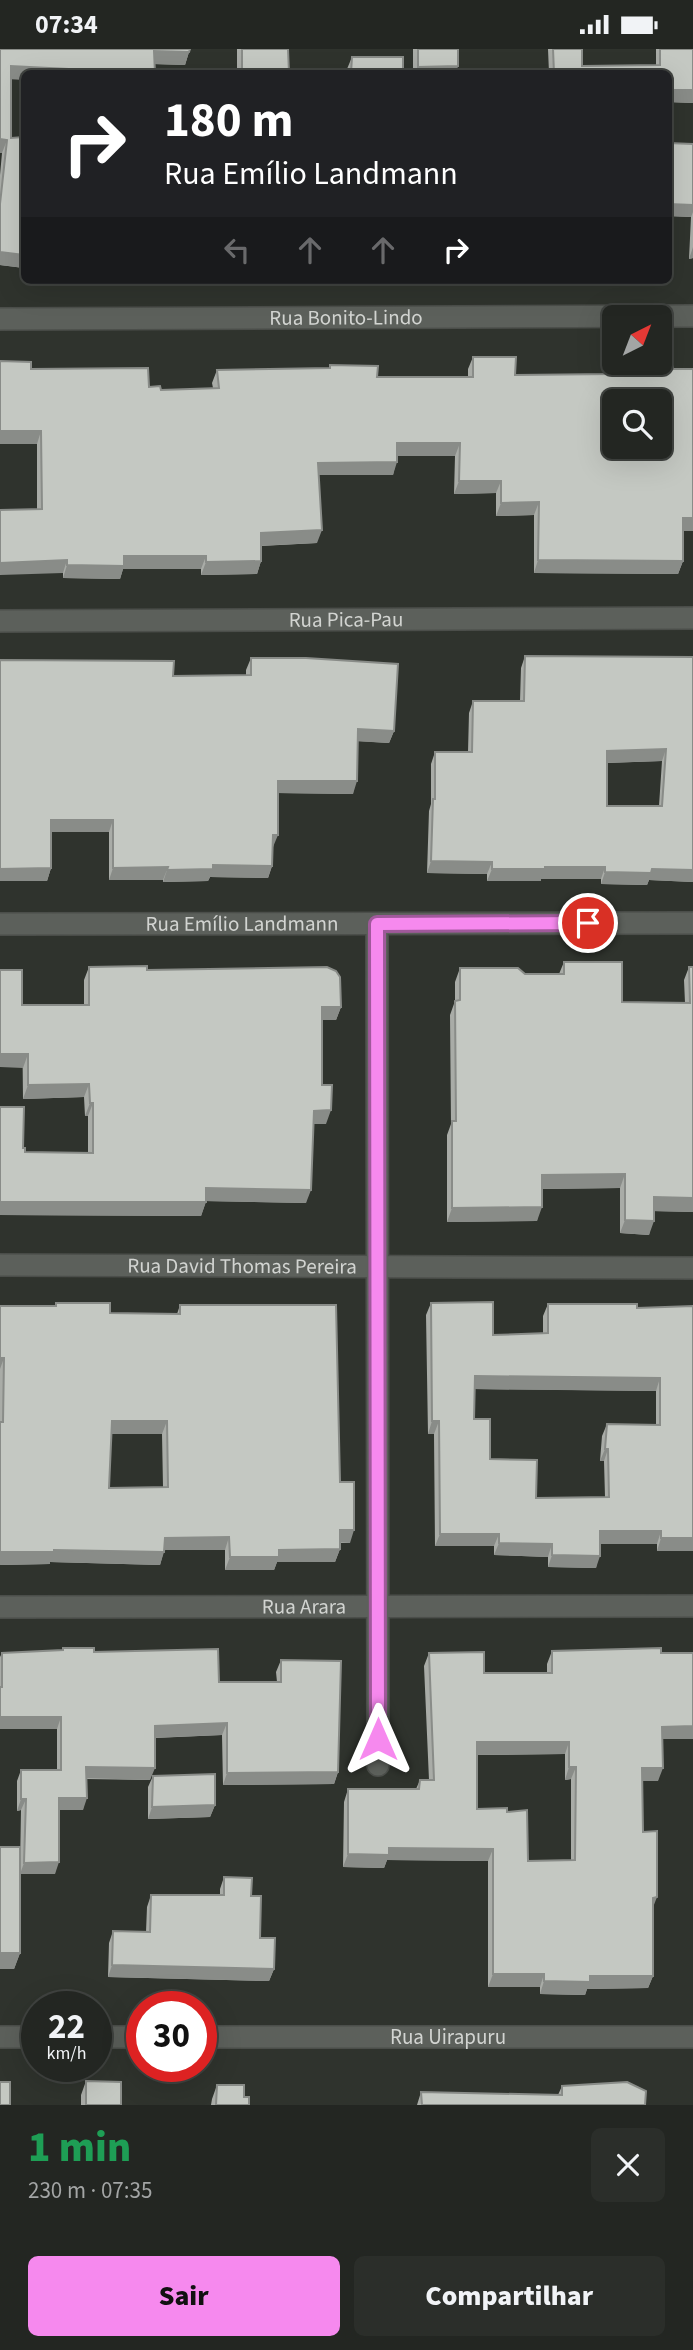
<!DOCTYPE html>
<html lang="pt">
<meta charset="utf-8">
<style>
body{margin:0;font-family:"Source Sans 3",sans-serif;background:#2b2e2a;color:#f1f3f6;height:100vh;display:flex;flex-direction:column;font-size:26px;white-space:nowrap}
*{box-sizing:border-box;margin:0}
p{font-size:23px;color:#a3a5a5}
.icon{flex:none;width:38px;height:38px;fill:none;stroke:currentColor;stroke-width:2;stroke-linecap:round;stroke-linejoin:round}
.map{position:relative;height:2056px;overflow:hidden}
.side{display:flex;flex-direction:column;background:#232622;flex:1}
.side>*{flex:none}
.hud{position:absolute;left:21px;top:21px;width:651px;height:214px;border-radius:10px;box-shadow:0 7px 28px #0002,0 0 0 2px #404340;background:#202124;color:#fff;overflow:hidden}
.needle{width:46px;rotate:42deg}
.buttons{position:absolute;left:602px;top:256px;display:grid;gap:14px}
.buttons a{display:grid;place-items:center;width:70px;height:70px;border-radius:10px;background:#232622;box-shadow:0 7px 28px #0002,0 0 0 2px #404340;font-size:35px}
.speed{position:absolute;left:21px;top:1942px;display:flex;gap:14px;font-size:35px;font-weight:700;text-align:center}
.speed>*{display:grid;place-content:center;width:91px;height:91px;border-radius:50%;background:#232622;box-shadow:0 7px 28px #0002,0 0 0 2px #404340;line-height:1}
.speed small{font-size:18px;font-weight:400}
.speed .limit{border:10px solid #d22;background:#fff;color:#111}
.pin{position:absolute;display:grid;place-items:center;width:60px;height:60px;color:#fff;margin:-30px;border:4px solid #fff;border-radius:50%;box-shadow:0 2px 7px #0007}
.me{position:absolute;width:77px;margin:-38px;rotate:0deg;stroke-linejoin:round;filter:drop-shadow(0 0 5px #0008)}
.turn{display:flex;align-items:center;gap:24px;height:147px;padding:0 28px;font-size:32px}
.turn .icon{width:91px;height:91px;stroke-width:2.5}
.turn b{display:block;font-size:49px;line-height:60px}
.lanes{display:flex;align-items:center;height:66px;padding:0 28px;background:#0003;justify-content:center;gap:35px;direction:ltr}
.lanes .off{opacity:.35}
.round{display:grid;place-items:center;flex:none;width:74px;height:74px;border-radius:10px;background:#2b2e2a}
.summary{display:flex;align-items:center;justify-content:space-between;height:119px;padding:0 28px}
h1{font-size:42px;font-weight:800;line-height:52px;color:#1e9e55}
.action{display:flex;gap:14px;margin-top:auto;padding:14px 28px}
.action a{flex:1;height:80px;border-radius:10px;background:#f689ee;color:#111;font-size:28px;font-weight:800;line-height:80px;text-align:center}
.action a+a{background:#2b2e2a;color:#f1f3f6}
.status{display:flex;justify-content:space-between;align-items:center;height:49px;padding:0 35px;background:#232622;direction:ltr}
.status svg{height:19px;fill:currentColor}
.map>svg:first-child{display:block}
</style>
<div class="status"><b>07:34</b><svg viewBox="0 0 49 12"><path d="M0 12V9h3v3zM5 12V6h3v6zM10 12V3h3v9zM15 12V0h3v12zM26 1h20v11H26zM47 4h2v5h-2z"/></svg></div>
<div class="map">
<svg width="693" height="2056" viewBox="0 0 693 2056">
<rect width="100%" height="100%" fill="#2f332d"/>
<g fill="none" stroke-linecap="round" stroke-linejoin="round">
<defs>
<g id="minor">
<path id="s1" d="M 0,270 L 693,267"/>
<path id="s2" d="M 0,572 L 693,569"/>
<path id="s3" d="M 0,875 L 693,874"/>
<path d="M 377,875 L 378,1716"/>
<path id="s4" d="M 0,1216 L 693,1219"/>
<path id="s5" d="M 0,1558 L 693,1557"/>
<path d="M 0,1988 L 37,1988"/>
<path d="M 96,1988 L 142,1988"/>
<path id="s6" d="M 201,1988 L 693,1988"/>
</g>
</defs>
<use href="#minor" stroke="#4b4e4a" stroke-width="24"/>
<use href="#minor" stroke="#5c605b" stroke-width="21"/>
</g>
<path fill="#a9aca7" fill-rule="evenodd" d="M 0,0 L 189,3 L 185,16 L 155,15 L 155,24 L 24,24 L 11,30 L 11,89 L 24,219 L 0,216 L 0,126 L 2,104 L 0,104 Z
M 237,0 L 288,0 L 289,24 L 237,24 Z
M 413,0 L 458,0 L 458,17 L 455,24 L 413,24 Z
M 548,0 L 582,0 L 582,17 L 656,16 L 656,0 L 693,0 L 693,54 L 668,53 L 668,24 L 549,24 Z
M 352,8 L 403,24 L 347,24 L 347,20 Z
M 668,94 L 693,95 L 693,209 L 689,210 L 691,168 L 668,167 Z
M 473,308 L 515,326 L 607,325 L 612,312 L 673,320 L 683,482 L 683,512 L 678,525 L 534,524 L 534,466 L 496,467 L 496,444 L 454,445 L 455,407 L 397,407 L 393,426 L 319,426 L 317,494 L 261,497 L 261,512 L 257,525 L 201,526 L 201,520 L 123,520 L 120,530 L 63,529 L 63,524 L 37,460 L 37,395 L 0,395 L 0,312 L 31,320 L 149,338 L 161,341 L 213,339 L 212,334 L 217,321 L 329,319 L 330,316 L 377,328 L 468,328 L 468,320 Z
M 525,607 L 693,608 L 693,833 L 649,831 L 647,836 L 601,835 L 601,830 L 541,830 L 541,832 L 487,832 L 487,825 L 427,824 L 429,762 L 431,755 L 431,715 L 435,703 L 468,703 L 469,664 L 473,652 L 520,652 L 521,619 ZM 662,712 L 659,757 L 607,757 L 607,714 Z
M 251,609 L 394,682 L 389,694 L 358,692 L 353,745 L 278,744 L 273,798 L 272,817 L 268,829 L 210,828 L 208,832 L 163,833 L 163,831 L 109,831 L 109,783 L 51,783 L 51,819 L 47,832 L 0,832 L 0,611 L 173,627 L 246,627 L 246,621 Z
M 564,913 L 622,953 L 685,954 L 684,931 L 689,918 L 693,918 L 693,1163 L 654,1162 L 649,1186 L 620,1184 L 620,1139 L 542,1140 L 537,1172 L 447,1173 L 447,1086 L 451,1075 L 450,966 L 455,952 L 455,933 L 460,919 L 525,925 L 559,925 Z
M 89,918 L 147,921 L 341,958 L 336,971 L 322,971 L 322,1036 L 326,1075 L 313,1075 L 306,1154 L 206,1152 L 201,1167 L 0,1166 L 23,1099 L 25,1103 L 88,1104 L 88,1067 L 85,1067 L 84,1048 L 23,1050 L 22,956 L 84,956 L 84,931 Z
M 56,1254 L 110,1264 L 177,1265 L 180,1256 L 340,1433 L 350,1494 L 340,1494 L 340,1500 L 335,1513 L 277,1513 L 274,1521 L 225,1521 L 225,1501 L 164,1501 L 160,1516 L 50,1513 L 50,1515 L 0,1516 L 0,1257 L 55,1257 ZM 111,1385 L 162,1385 L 163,1438 L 109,1439 Z
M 431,1254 L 493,1286 L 543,1284 L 543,1267 L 548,1255 L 637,1259 L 693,1257 L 693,1502 L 657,1502 L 657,1495 L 600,1495 L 596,1519 L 548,1518 L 548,1508 L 494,1506 L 494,1497 L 435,1497 L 434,1385 L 428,1385 L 426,1266 ZM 475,1340 L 656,1342 L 656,1376 L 607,1375 L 602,1387 L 600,1412 L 604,1412 L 605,1448 L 536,1449 L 490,1410 L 474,1370 Z
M 63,1599 L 94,1603 L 219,1633 L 277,1633 L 276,1623 L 281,1611 L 338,1723 L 334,1735 L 223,1736 L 222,1686 L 155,1689 L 150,1731 L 86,1730 L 83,1761 L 59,1761 L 55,1825 L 20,1825 L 20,1904 L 14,1920 L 0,1920 L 0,1798 L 20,1819 L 21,1761 L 17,1762 L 17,1732 L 21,1721 L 57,1721 L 57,1680 L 0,1680 L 0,1608 L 2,1604 L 62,1601 Z
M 552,1602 L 661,1604 L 693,1604 L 693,1690 L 662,1690 L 658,1732 L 642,1732 L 643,1783 L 653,1860 L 653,1927 L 648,1939 L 587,1940 L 585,1946 L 540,1945 L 540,1938 L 488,1938 L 488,1812 L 387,1811 L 384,1819 L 343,1818 L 344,1753 L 348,1740 L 416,1740 L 420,1731 L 429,1731 L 424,1617 L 429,1604 L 484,1624 L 547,1624 L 547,1615 ZM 565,1705 L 565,1731 L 571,1730 L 571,1811 L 528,1812 L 507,1763 L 477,1760 L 477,1706 Z
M 153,1727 L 215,1756 L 210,1768 L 148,1770 L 148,1738 Z
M 224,1828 L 251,1847 L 260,1889 L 274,1920 L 269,1932 L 108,1928 L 109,1894 L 113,1882 L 146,1883 L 147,1858 L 151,1846 L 220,1846 L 220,1840 Z
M 86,2032 L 121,2056 L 81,2056 L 81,2046 Z
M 217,2036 L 244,2048 L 249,2056 L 211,2056 L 212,2050 Z
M 562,2037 L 645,2056 L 417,2056 L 421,2043 L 558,2046 Z"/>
<path fill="#898c88" d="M 154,2 L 189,3 L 185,16 L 150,15 Z
M 11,17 L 68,20 L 66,24 L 24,24 L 24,31 L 7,30 Z
M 458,17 L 455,24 L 415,24 L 418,18 Z
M 668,41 L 693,41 L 693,54 L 668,53 Z
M 0,90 L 7,91 L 2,104 L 0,104 Z
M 668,155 L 693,156 L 693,163 L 691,168 L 668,167 Z
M 693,198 L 693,209 L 689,210 Z
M 0,203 L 24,206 L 24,219 L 0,216 Z
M 0,382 L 41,382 L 37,395 L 0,395 Z
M 397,394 L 460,394 L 455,407 L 393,407 Z
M 397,413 L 393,426 L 314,426 L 318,414 Z
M 459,432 L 501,432 L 496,444 L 454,445 Z
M 539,453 L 534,466 L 496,467 L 501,454 Z
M 683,469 L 693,469 L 693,482 L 678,482 Z
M 322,481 L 317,494 L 256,497 L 261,484 Z
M 124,507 L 206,507 L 201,520 L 123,520 L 120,530 L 63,529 L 67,516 Z
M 67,511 L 63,524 L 0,526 L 0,514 Z
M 538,511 L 683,512 L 678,525 L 534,524 Z
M 261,512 L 257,525 L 201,526 L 206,513 Z
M 358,680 L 394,682 L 389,694 L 353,692 Z
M 666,700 L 662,712 L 603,714 L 607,702 Z
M 278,732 L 357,732 L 353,745 L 274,744 Z
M 51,771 L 113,771 L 109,783 L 47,783 Z
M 273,786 L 278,786 L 273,798 Z
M 431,812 L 492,813 L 487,825 L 427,824 Z
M 213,816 L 272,817 L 268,829 L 210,828 L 208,832 L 163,833 L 167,821 Z
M 168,818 L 163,831 L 109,831 L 113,819 Z
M 545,818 L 605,818 L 601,830 L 541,830 L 541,832 L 487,832 L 492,820 Z
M 51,819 L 47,832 L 0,832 L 0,820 Z
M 652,820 L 693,821 L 693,833 L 649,831 L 647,836 L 601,835 L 605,823 Z
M 322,958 L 341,958 L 336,971 L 317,971 Z
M 0,1005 L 28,1005 L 23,1019 L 0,1018 Z
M 89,1035 L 84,1048 L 23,1050 L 28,1036 Z
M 90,1054 L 93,1054 L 88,1067 L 85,1067 Z
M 331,1061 L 326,1075 L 309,1075 L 314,1062 Z
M 625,1125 L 620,1139 L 537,1140 L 542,1126 Z
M 206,1139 L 311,1141 L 306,1154 L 201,1152 Z
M 654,1148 L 693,1149 L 693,1163 L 649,1162 Z
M 0,1153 L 206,1153 L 201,1167 L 0,1166 Z
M 542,1158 L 537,1172 L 447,1173 L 452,1159 Z
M 625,1171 L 654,1172 L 649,1186 L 620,1184 Z
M 0,1309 L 4,1309 L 0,1320 Z
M 475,1327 L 660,1329 L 656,1342 L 470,1340 Z
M 112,1372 L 167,1372 L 162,1385 L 107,1385 Z
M 432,1372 L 439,1372 L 434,1385 L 428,1385 Z
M 605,1400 L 608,1400 L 604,1412 L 600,1412 Z
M 340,1481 L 354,1481 L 350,1494 L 336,1493 Z
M 600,1482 L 661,1482 L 657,1495 L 596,1495 Z
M 440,1485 L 499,1485 L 494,1497 L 435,1497 Z
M 229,1488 L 225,1501 L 160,1501 L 165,1489 Z
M 661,1489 L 693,1489 L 693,1502 L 657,1502 Z
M 499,1494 L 552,1495 L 548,1508 L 494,1506 Z
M 340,1500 L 335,1513 L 277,1513 L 274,1521 L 225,1521 L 230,1508 L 279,1501 Z
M 54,1501 L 164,1503 L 160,1516 L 50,1513 L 50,1515 L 0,1516 L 0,1503 Z
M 552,1506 L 600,1507 L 596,1519 L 548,1518 Z
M 0,1668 L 61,1668 L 57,1680 L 0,1680 Z
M 227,1674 L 222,1686 L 150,1689 L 155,1677 Z
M 693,1677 L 693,1690 L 658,1690 L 662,1678 Z
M 477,1693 L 569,1693 L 565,1705 L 472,1706 Z
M 86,1718 L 155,1719 L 150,1731 L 82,1729 Z
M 569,1718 L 576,1718 L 571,1730 L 565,1731 Z
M 642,1719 L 663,1719 L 658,1732 L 638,1732 Z
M 338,1723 L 334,1735 L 223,1736 L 227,1724 Z
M 59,1749 L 87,1749 L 83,1761 L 55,1761 Z
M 21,1750 L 26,1750 L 21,1761 L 17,1762 Z
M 215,1756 L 210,1768 L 148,1770 L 152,1758 Z
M 389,1799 L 493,1800 L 488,1812 L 387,1811 L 384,1819 L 343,1818 L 348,1805 Z
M 59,1813 L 55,1825 L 20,1825 L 24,1814 Z
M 657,1848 L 652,1861 L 653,1849 Z
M 0,1904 L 20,1904 L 14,1920 L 0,1920 Z
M 112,1916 L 274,1920 L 269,1932 L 108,1928 Z
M 493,1925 L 544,1925 L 540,1938 L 488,1938 Z
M 590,1927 L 653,1927 L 648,1939 L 587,1940 L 585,1946 L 540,1945 L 544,1932 Z"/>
<path fill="#c4c8c2" stroke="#898c88" stroke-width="2" fill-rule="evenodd" d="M 0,0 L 190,0 L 189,3 L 154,2 L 155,24 L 68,24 L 68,20 L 11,17 L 11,89 L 24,88 L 24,206 L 0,203 L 0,155 L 7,91 L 0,90 Z
M 242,0 L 288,0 L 289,24 L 242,24 Z
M 418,0 L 458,0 L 458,17 L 418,18 Z
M 553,0 L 582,0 L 582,17 L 660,16 L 660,0 L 693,0 L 693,41 L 668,41 L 668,24 L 554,24 Z
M 352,8 L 403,8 L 403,24 L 351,24 Z
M 668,94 L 693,95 L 693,156 L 668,155 Z
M 473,308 L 516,308 L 515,326 L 612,325 L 612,312 L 614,312 L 614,313 L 660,313 L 660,312 L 673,312 L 673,320 L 693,320 L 693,469 L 683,469 L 683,512 L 538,511 L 539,453 L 501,454 L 501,432 L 459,432 L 460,394 L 397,394 L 397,413 L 318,414 L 322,481 L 261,484 L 261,512 L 206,513 L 206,507 L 124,507 L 124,517 L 67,516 L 67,511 L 0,514 L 0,461 L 42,460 L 41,382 L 0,382 L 0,312 L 31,313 L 31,320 L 148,319 L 149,338 L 160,337 L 161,341 L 219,339 L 217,321 L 330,319 L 330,316 L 378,317 L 377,328 L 473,328 ZM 614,352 L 660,352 L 660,397 L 614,397 Z
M 525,607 L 693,608 L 693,821 L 652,820 L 651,824 L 605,823 L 605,818 L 545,818 L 545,820 L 492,820 L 492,813 L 431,812 L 433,750 L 435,750 L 435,703 L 472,703 L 473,652 L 524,652 ZM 666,700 L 662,757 L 607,757 L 607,702 Z
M 251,609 L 306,609 L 398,615 L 394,682 L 358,680 L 357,732 L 278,732 L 278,786 L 273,786 L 272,817 L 213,816 L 213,820 L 167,821 L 168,818 L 113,819 L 113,771 L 51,771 L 51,819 L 0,820 L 0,611 L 174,612 L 173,627 L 251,626 Z
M 564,913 L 622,913 L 622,953 L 690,954 L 689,918 L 693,918 L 693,1149 L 654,1148 L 654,1172 L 625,1171 L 625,1125 L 542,1126 L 542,1158 L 452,1159 L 452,1072 L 456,1072 L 455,952 L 460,951 L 460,919 L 518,919 L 525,925 L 564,925 Z
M 147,917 L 147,921 L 327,918 L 336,922 L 340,928 L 341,958 L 322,958 L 322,1036 L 332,1036 L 331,1061 L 314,1062 L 311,1141 L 206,1139 L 206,1153 L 0,1153 L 0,1058 L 24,1058 L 23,1099 L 25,1099 L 25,1103 L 93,1104 L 93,1054 L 90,1054 L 89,1035 L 28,1036 L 28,1005 L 0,1005 L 0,921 L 22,921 L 22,956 L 89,956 L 89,918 Z
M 493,1253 L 493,1286 L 548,1284 L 548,1255 L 637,1255 L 637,1259 L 693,1257 L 693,1489 L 661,1489 L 661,1482 L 600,1482 L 600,1507 L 552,1506 L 552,1495 L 499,1494 L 499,1485 L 440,1485 L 439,1372 L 432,1372 L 431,1254 ZM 475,1327 L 660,1329 L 660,1376 L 607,1375 L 605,1400 L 608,1400 L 609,1448 L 536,1449 L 537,1411 L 490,1410 L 490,1370 L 474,1370 Z
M 56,1254 L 110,1254 L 110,1264 L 180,1265 L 180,1256 L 336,1256 L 340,1433 L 354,1433 L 354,1481 L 340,1481 L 340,1500 L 279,1501 L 279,1508 L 230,1508 L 229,1488 L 165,1489 L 164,1503 L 54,1501 L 54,1503 L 0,1503 L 0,1373 L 3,1373 L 4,1309 L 0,1309 L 0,1257 L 56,1257 ZM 112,1372 L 167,1372 L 168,1438 L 109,1439 Z
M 63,1599 L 94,1599 L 94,1603 L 218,1600 L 219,1633 L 281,1633 L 281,1611 L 341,1612 L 338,1723 L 227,1724 L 227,1674 L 155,1677 L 155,1719 L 86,1718 L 87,1749 L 59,1749 L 59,1813 L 24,1814 L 26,1750 L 21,1750 L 21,1721 L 61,1721 L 61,1668 L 0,1668 L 0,1638 L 2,1638 L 2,1604 L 63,1601 Z
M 661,1599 L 661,1604 L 693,1604 L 693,1677 L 662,1678 L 663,1719 L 642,1719 L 643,1783 L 657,1782 L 657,1848 L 653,1849 L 653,1927 L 590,1927 L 590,1933 L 544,1932 L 544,1925 L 493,1925 L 493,1800 L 389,1799 L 389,1806 L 348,1805 L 348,1740 L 419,1740 L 420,1731 L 434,1731 L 429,1604 L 484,1603 L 484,1624 L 552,1624 L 552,1602 ZM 477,1693 L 569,1693 L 569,1718 L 576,1718 L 575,1811 L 528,1812 L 527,1761 L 507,1763 L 507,1759 L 477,1760 Z
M 215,1725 L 215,1756 L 152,1758 L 153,1727 Z
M 0,1798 L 20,1798 L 20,1904 L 0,1904 Z
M 224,1828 L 252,1829 L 251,1847 L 261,1847 L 260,1889 L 275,1889 L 274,1920 L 112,1916 L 113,1882 L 150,1883 L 151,1846 L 224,1846 Z
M 86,2032 L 121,2033 L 121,2056 L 86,2056 Z
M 0,2033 L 10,2033 L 10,2056 L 0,2056 Z
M 627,2033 L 646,2042 L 645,2056 L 422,2056 L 421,2043 L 562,2046 L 562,2037 Z
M 217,2036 L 244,2036 L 244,2048 L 249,2048 L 249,2056 L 216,2056 Z"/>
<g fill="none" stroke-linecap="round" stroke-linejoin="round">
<defs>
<path id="route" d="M 378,1690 L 377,875 L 588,874"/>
</defs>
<use href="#route" stroke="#a0599b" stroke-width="18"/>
<use href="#route" stroke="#f689ee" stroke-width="12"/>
</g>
<g text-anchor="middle" stroke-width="7" stroke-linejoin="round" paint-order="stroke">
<g font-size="21" fill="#d2d4d1" stroke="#2f332d">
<text dy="7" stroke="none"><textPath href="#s1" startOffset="346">Rua Bonito-Lindo</textPath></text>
<text dy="7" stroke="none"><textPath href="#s2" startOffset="346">Rua Pica-Pau</textPath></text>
<text dy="7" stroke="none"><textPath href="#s3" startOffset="242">Rua Emílio Landmann</textPath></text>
<text dy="7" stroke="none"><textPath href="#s4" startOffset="242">Rua David Thomas Pereira</textPath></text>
<text dy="7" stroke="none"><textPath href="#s5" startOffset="304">Rua Arara</textPath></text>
<text dy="7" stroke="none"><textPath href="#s6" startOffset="247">Rua Uirapuru</textPath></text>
</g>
</g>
</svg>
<div class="buttons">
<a><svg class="needle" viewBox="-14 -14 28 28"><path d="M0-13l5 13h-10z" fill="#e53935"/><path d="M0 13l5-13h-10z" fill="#a3a5a5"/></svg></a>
<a><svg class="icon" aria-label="search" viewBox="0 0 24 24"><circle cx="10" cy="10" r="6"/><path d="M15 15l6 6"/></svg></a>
</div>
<div class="speed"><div>22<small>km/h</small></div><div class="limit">30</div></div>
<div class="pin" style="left:588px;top:874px;background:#d93025"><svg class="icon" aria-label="arrive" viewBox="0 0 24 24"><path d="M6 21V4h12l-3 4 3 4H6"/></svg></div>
<svg class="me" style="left:378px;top:1690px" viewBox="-20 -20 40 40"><path d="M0-17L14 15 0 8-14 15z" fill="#f689ee" stroke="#fff" stroke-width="4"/></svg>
<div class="hud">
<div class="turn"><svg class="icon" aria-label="right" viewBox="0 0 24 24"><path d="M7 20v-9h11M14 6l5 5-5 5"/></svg><div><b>180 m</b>Rua Emílio Landmann</div></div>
<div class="lanes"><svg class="icon off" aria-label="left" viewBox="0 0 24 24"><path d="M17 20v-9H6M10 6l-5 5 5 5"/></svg><svg class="icon off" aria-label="ahead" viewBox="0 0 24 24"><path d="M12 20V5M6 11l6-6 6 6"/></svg><svg class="icon off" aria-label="ahead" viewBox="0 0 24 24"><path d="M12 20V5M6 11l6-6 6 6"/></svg><svg class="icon" aria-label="right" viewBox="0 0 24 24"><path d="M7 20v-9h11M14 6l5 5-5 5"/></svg></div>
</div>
</div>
<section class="side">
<div class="summary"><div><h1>1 min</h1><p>230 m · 07:35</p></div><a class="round"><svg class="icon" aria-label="close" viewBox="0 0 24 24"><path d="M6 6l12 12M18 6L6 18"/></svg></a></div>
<div class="action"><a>Sair</a><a>Compartilhar</a></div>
</section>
